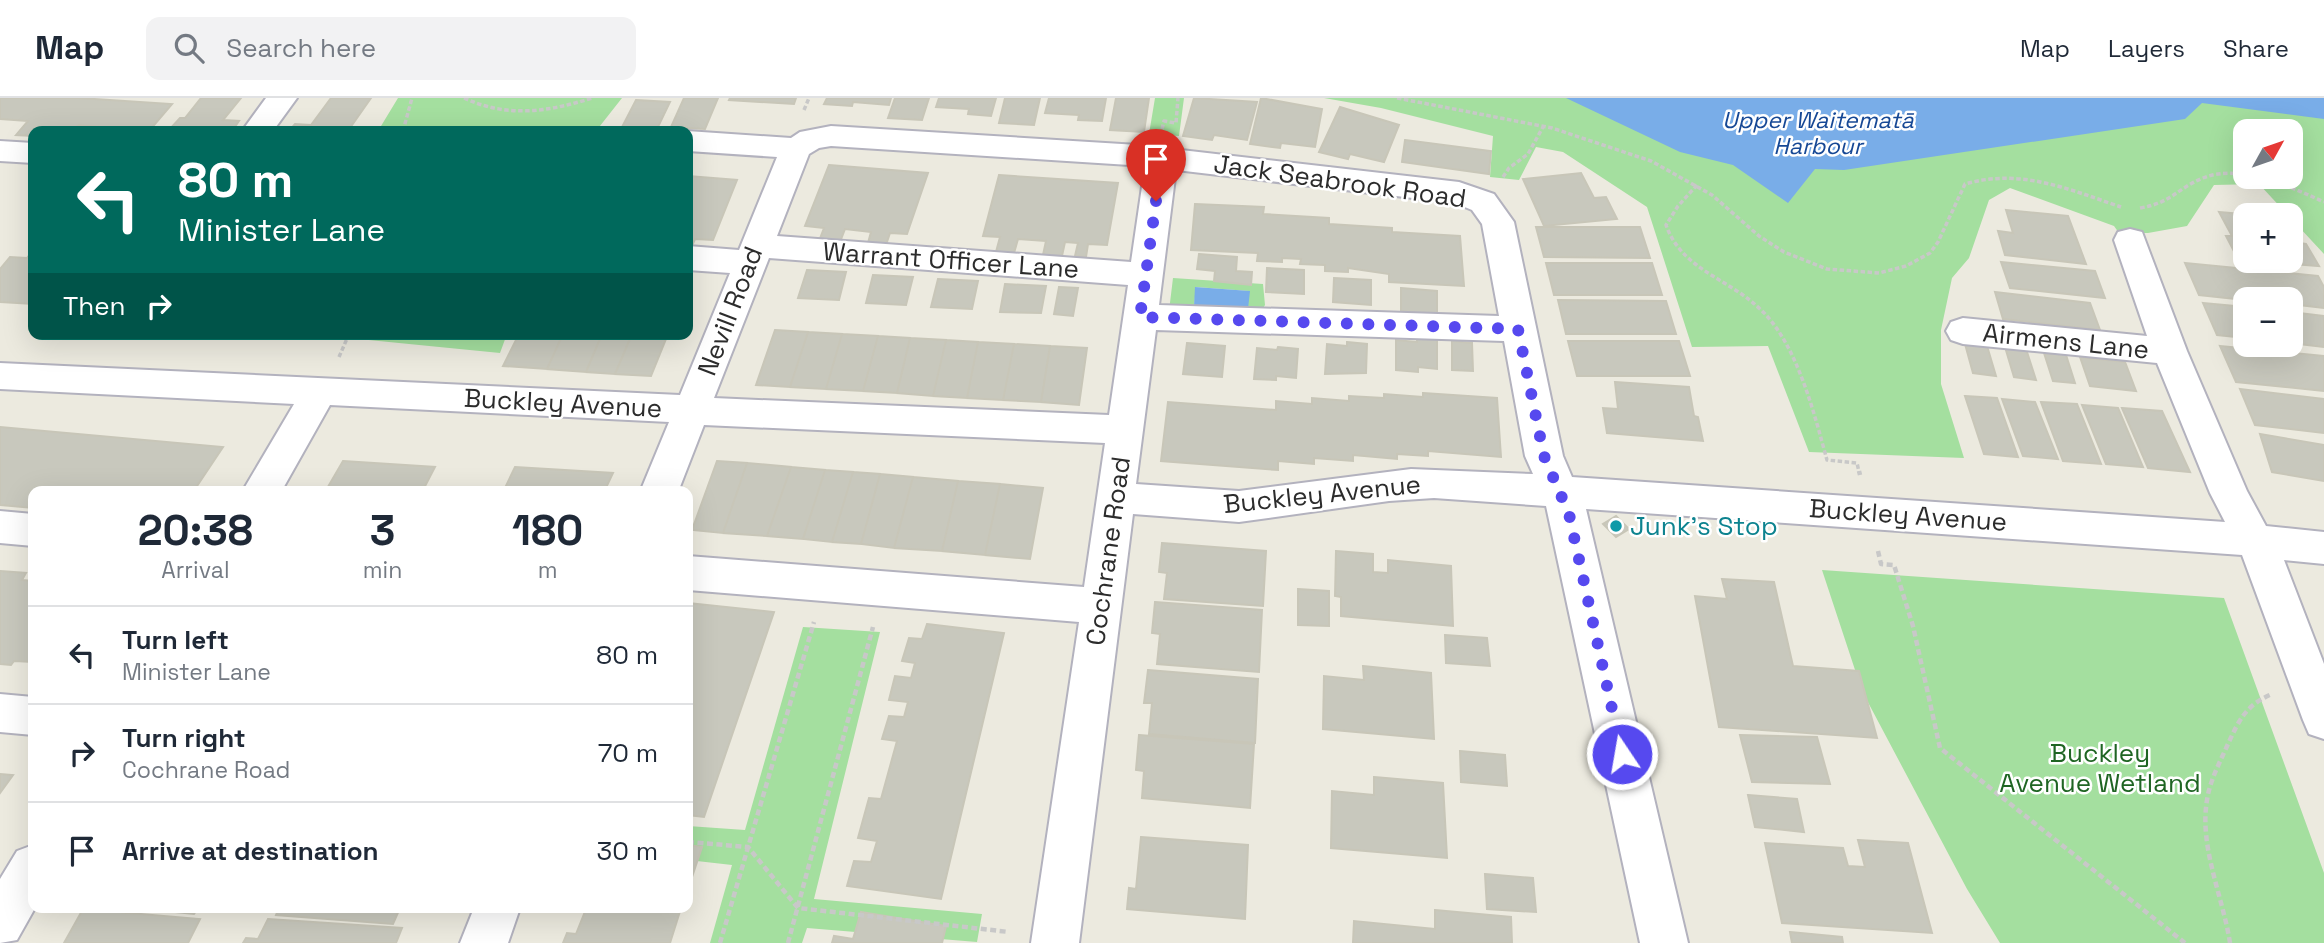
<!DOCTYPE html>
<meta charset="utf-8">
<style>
body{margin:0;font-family:"Space Grotesk",sans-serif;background:#f2f2f3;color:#1f2937;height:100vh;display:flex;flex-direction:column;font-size:26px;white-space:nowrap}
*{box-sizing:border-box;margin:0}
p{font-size:23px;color:#747a83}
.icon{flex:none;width:38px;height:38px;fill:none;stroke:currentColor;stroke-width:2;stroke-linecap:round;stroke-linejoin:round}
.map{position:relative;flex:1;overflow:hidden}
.details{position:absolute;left:28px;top:388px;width:665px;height:427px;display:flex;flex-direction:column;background:#fff;border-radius:14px;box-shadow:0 7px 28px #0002}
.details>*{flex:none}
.top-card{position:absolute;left:28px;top:28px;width:665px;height:214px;border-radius:14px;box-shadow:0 7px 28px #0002;background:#00695c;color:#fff;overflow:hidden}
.needle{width:46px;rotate:50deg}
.buttons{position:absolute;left:2233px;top:21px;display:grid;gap:14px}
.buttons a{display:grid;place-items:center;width:70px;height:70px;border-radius:14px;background:#fff;box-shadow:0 7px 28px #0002;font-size:35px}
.pin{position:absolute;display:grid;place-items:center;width:60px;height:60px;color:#fff;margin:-72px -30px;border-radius:50% 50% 50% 0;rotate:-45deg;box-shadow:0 0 7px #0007}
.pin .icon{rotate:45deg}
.me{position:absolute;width:77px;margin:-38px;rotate:348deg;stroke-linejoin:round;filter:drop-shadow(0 0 5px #0008)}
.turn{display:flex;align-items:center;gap:24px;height:147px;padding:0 35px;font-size:32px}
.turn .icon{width:91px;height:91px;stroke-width:2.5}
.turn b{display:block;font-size:49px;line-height:60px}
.then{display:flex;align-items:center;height:66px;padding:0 35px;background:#0003;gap:14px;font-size:26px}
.eta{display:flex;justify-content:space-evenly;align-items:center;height:119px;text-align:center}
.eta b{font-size:42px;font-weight:700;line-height:49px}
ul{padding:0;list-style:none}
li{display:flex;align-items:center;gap:21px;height:98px;padding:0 35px;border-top:2px solid #e0e1e3}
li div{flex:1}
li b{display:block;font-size:26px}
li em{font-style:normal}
header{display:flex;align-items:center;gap:42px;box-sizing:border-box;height:98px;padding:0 35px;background:#fff;border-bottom:2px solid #e0e1e3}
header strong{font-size:33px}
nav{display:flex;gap:38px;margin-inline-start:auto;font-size:24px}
.search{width:490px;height:63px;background:#f2f2f3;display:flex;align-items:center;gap:18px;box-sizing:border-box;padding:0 24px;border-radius:14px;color:#747a83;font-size:26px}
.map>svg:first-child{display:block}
</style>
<header>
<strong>Map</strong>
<div class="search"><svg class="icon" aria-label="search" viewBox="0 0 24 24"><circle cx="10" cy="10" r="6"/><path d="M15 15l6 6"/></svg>Search here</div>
<nav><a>Map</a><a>Layers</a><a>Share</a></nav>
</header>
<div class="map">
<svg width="2324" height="845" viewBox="0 0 2324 845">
<rect width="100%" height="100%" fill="#eceadf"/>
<path fill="#a4df9f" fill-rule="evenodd" d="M 398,0 L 622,0 L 596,33 L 378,33 Z
M 1155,0 L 1184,0 L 1179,38 L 1149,36 Z
M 1324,0 L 2324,0 L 2324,156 L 2259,86 L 2214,87 L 2187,128 L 2148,135 L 2119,135 L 2114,128 L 2010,90 L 1989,102 L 1969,160 L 1952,180 L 1941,232 L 1941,286 L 1964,360 L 1809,354 L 1768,248 L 1692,249 L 1647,109 L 1563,54 L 1536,49 L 1519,82 L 1490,79 L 1493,38 L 1381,10 ZM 2245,33 L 2291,33 L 2291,79 L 2245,79 Z
M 1173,180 L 1263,186 L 1265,207 L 1260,215 L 1217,215 L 1249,193 L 1196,189 L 1194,208 L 1210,209 L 1169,213 Z
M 308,236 L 507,236 L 500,255 Z
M 1822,472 L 2224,500 L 2324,775 L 2324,845 L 2000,845 L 1967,791 L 1862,593 Z
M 803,529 L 880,534 L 814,801 L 982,816 L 977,844 L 807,830 L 802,845 L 710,845 L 732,767 L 688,762 L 688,728 L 745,732 Z"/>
<path fill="#79ade8" d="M 1566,0 L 2324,0 L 2324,21 L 2202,5 L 2185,21 L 1844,72 L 1815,71 L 1788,105 L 1733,67 L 1680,54 Z
M 1195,189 L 1250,193 L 1248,211 L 1194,208 Z"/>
<path fill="#c8c8bd" stroke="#c8c6b8" stroke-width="2" d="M 0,0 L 79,0 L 172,6 L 149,33 L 96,33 L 100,29 L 79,27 L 73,33 L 33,33 L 33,38 L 16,37 L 28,23 L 0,21 Z
M 201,0 L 241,0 L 223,22 L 239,23 L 232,33 L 168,33 L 180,20 L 185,20 Z
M 331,0 L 371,0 L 350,30 L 355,30 L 353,33 L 289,33 L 295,26 L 311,27 Z
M 684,0 L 718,0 L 705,31 L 671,29 Z
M 730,0 L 796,0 L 794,6 L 729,2 Z
M 827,0 L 891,0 L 889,7 L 853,4 L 852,8 L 824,6 Z
M 895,0 L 929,0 L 922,22 L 888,20 Z
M 939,0 L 996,0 L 991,18 L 968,16 L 969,11 L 936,9 Z
M 1005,0 L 1040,0 L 1034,27 L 999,25 Z
M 1049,0 L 1106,0 L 1102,23 L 1078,22 L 1079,17 L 1045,15 Z
M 1116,0 L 1149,0 L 1144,34 L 1110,32 Z
M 1194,0 L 1257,4 L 1247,42 L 1214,37 L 1212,42 L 1183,38 Z
M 1261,0 L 1322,11 L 1315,49 L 1281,45 L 1280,50 L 1250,46 Z
M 636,2 L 670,4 L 656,33 L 620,33 Z
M 1340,9 L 1399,27 L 1384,64 L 1350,56 L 1348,61 L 1319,54 Z
M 1405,42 L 1491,53 L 1489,76 L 1402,64 Z
M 829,67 L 928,75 L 907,136 L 890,135 L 886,147 L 868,145 L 871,134 L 845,131 L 840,144 L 819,143 L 824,130 L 805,128 Z
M 1581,75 L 1594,100 L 1606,99 L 1617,121 L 1544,128 L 1523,81 Z
M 999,77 L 1118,85 L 1107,147 L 1088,146 L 1086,159 L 1075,158 L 1078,145 L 1065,144 L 1062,158 L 1043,157 L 1046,143 L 1018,141 L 1014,155 L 999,157 L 1000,154 L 996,154 L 1000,139 L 983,138 Z
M 688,78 L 737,82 L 713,142 L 695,141 L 689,155 Z
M 1195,106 L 1264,109 L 1263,116 L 1329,120 L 1329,126 L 1392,130 L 1392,134 L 1460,138 L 1464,188 L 1389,184 L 1389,176 L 1348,170 L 1348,174 L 1325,173 L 1325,167 L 1300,166 L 1301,161 L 1282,160 L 1282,164 L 1257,163 L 1258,155 L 1191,152 Z
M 2006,112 L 2068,118 L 2086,166 L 2005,157 L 1998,133 L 2013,135 Z
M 2219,114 L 2254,117 L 2245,117 L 2245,162 L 2238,161 L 2226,138 L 2232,138 Z
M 1536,129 L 1640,129 L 1650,160 L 1544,159 Z
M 2291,141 L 2292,144 L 2306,146 L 2319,168 L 2253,163 L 2291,163 Z
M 31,155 L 33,206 L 0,204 L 0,171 L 10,159 L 27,160 Z
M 1199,156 L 1237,159 L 1236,173 L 1252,174 L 1251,187 L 1214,183 L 1215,173 L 1197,171 Z
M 2001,164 L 2095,173 L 2105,200 L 2010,190 Z
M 1546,165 L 1652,165 L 1662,197 L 1554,197 Z
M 2185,165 L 2318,178 L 2324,189 L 2324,210 L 2291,206 L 2291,201 L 2245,202 L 2199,197 Z
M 1267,170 L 1304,172 L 1304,196 L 1266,194 Z
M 807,172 L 846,174 L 839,202 L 798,200 Z
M 873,177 L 913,179 L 906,207 L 866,205 Z
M 1334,180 L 1371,182 L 1371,207 L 1333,204 Z
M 938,181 L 978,183 L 972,211 L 931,209 Z
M 1005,186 L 1046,188 L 1041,215 L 1000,214 Z
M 1059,189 L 1078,190 L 1073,218 L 1054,216 Z
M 1401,190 L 1437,193 L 1437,217 L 1401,213 Z
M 1995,194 L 2090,205 L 2100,232 L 2003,221 Z
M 1558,202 L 1666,203 L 1676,236 L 1566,236 Z
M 2203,205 L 2245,209 L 2245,240 L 2217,237 Z
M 2291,214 L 2324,218 L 2324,249 L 2291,245 Z
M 775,232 L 808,234 L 790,289 L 756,287 Z
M 808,234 L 842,236 L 826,291 L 790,289 Z
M 519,236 L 563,236 L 547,271 L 503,268 Z
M 563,236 L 602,236 L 586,274 L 547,271 Z
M 602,236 L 632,236 L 615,276 L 586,274 Z
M 632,236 L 668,236 L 651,278 L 615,276 Z
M 842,236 L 878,238 L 863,293 L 826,291 Z
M 878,238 L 910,240 L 897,295 L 863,293 Z
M 910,240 L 946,242 L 933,298 L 897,295 Z
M 1417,240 L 1437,242 L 1437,271 L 1418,269 L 1418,274 L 1396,272 L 1396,242 L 1417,244 Z
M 946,242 L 978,244 L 967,300 L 933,298 Z
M 1452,243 L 1472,245 L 1473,273 L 1452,272 Z
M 1568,243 L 1679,243 L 1690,278 L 1577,278 Z
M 978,244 L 1014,246 L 1003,302 L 967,300 Z
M 1347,244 L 1367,246 L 1366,275 L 1325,276 L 1327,246 L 1347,248 Z
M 1187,245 L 1225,248 L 1222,279 L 1183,276 Z
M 1014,246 L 1050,248 L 1041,304 L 1003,302 Z
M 1965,246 L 1987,248 L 1996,278 L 1973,275 Z
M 1050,248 L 1087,250 L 1079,307 L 1041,304 Z
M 2220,248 L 2324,258 L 2324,293 L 2236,284 Z
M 1278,249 L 1298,251 L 1296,280 L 1276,278 L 1276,282 L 1254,281 L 1257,250 L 1277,252 Z
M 2005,249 L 2026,251 L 2036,282 L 2014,279 Z
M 2044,255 L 2066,257 L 2075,285 L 2053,283 Z
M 2080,259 L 2125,264 L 2136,293 L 2090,288 Z
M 1615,284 L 1689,289 L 1694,318 L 1698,319 L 1703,343 L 1607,335 L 1603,310 L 1618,311 Z
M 2240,291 L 2324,301 L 2324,335 L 2255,327 Z
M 1423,295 L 1497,300 L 1501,359 L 1428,353 L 1428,358 L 1397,356 L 1397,361 L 1353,357 L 1353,363 L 1314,360 L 1314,366 L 1278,363 L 1278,372 L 1161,363 L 1168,304 L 1276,312 L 1276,303 L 1312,306 L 1312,300 L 1349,303 L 1349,298 L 1384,300 L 1384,296 L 1423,299 Z
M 1965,298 L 1997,300 L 2018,359 L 1984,356 Z
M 2002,301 L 2035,304 L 2058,361 L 2023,358 Z
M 2041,304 L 2077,306 L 2101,366 L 2063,363 Z
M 2082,307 L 2118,310 L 2143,369 L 2106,366 Z
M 2122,310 L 2162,313 L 2190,374 L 2148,370 Z
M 0,329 L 223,349 L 193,394 L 33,394 L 33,410 L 0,407 Z
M 2260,336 L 2324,347 L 2324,383 L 2272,374 Z
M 343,363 L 435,369 L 422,394 L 325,394 Z
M 717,363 L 747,365 L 723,435 L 692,432 Z
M 747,365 L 791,369 L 767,438 L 723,435 Z
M 515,369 L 613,375 L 604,394 L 488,394 L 490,389 L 505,390 Z
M 791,369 L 825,372 L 803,441 L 767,438 Z
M 825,372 L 853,374 L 832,444 L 803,441 Z
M 853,374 L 880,376 L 861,446 L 832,444 Z
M 880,376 L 913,379 L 894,450 L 861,446 Z
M 913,379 L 958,383 L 942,453 L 894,450 Z
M 958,383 L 1000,386 L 985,457 L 942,453 Z
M 1000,386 L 1043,390 L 1030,461 L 985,457 Z
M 1616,418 L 1629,431 L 1616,439 L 1603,426 Z
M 1162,445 L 1266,453 L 1263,508 L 1164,501 L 1167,475 L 1159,474 Z
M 1336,453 L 1373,456 L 1373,474 L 1388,475 L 1388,462 L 1451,468 L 1453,528 L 1341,518 L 1341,499 L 1335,498 Z
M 0,473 L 26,475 L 22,482 L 33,483 L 33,564 L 14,563 L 11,567 L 0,566 Z
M 1722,481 L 1774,484 L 1793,568 L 1859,573 L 1877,640 L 1719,629 L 1695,498 L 1727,501 Z
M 1298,491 L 1329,493 L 1329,528 L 1298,527 Z
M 1155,504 L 1262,512 L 1259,574 L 1157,566 L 1160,536 L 1152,535 Z
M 688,505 L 774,514 L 704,719 L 688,717 Z
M 927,526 L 1004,535 L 941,801 L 847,788 L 854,763 L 871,764 L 877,743 L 858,740 L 869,700 L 881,701 L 897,643 L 882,641 L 889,618 L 904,619 L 908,604 L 889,602 L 895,578 L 911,580 L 915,565 L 902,563 L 909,540 L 922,541 Z
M 1445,537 L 1487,540 L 1490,568 L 1446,565 Z
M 1363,568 L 1431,575 L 1434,641 L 1323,631 L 1324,578 L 1364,582 Z
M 1148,572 L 1258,581 L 1255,645 L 1149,636 L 1152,605 L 1144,605 Z
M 1139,637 L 1254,646 L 1250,710 L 1142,700 L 1144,673 L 1136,672 Z
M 1740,637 L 1817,639 L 1830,686 L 1752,684 Z
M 1460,653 L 1505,657 L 1507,688 L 1461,684 Z
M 0,676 L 13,677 L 0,695 Z
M 1374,679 L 1443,685 L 1447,760 L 1331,750 L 1332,693 L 1374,697 Z
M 1748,697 L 1797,701 L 1804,734 L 1755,729 Z
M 1141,739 L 1248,747 L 1245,821 L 1127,811 L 1129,790 L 1136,791 Z
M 1858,742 L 1908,745 L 1932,835 L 1782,825 L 1765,745 L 1843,750 L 1848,768 L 1865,769 Z
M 688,747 L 702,749 L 688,791 Z
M 1485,776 L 1533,780 L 1536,814 L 1487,811 Z
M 136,810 L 198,810 L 194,816 Z
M 279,810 L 400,810 L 393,826 L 276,817 Z
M 575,810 L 681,810 L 670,845 L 563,845 L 567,835 L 576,836 L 586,811 Z
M 83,811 L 200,821 L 188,845 L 64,845 Z
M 1435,812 L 1511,819 L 1512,845 L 1353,845 L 1354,823 L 1435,831 Z
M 861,814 L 946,828 L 942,845 L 832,845 L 834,838 L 853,841 Z
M 268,821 L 402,830 L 396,845 L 243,845 L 246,840 L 258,841 Z
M 1790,834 L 1842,839 L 1843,845 L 1792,845 Z"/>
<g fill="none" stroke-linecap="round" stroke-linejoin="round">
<defs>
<path id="street" d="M 266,0 L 297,0 L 273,33 L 242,33 Z
M 831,28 L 1138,47 L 1459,84 L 1494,96 L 1514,124 L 1563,358 L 1572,379 L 2225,424 L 2210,395 L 2157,265 L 1963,246 L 1951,242 L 1946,233 L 1951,224 L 1963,220 L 2147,238 L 2114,142 L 2118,134 L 2130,131 L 2142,134 L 2187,253 L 2247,393 L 2266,428 L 2324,434 L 2324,466 L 2284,462 L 2324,566 L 2324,641 L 2309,636 L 2303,622 L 2242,457 L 1586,411 L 1688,845 L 1640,845 L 1546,408 L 1434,400 L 1389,403 L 1239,424 L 1133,416 L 1079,845 L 1031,845 L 1079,524 L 688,492 L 688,458 L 1084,489 L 1105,345 L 704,327 L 678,394 L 640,394 L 669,324 L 330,307 L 281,394 L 242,394 L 294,306 L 0,291 L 0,265 L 680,297 L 730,175 L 688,172 L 688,148 L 739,152 L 777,59 L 688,53 L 687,33 L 791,40 L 800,34 ZM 831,48 L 1145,68 L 1131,164 L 777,138 L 809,56 L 819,50 ZM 1176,72 L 1455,105 L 1472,112 L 1482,126 L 1499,218 L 1159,207 ZM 769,160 L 1128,187 L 1109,317 L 714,300 ZM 1156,232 L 1504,243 L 1525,358 L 1533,376 L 1411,371 L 1239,393 L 1136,386 Z
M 0,43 L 33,45 L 33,65 L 0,63 Z
M 0,413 L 33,416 L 33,448 L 0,445 Z
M 0,596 L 33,599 L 33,637 L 0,634 Z
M 33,747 L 35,810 L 17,842 L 0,845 L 0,781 L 17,753 Z
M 474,810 L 520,810 L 508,845 L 460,845 Z"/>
</defs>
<use href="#street" stroke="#b3b2be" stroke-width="4"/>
<path stroke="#c8c8c8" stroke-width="3.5" stroke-dasharray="4.5 2.5" stroke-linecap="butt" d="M 464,0 C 507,20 548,14 592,0
M 1397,0 L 1552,30 L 1651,63 L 1712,97 L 1759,138 L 1784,154 L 1827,171 L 1879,175 L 1906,168 L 1930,155 L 1938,144 L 1965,86 C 2021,70 2068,91 2121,109
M 804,12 L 809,0
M 1162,31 L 1164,23 L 1176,25 L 1178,0
M 403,33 L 412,0
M 1503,79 L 1509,70 L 1528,56 L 1543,29
M 1697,87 L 1678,108 L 1666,127 C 1682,172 1728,180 1760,211 C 1797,245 1814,315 1827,362 L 1857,365 L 1859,374
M 2140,110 C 2171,105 2178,90 2203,80 C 2240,65 2291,89 2324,104
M 339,259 L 349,236"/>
<path stroke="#c8c8c8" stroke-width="4.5" stroke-dasharray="6 3.5" stroke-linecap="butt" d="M 1859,373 L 1860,377
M 1878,453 L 1881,466 L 1894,467 L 1913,528 L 1940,650 L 2185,845
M 688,744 L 748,749 L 798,810 L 1009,834
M 720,845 L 814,524
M 788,845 L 873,529
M 2230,845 C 2223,799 2199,749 2207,702 C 2210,682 2220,664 2228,646 C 2239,622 2246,607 2272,596"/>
<use href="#street" fill="#fff" fill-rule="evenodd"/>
</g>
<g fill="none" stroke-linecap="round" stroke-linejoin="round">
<path stroke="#5649ef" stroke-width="12" stroke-dasharray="0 21.6" d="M 1156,103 L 1140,219 L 1518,231 L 1544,358 L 1569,416 L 1622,656"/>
</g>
<circle fill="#0f9aa8" stroke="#fff" stroke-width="2.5" cx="1616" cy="428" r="7"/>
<g text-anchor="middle" stroke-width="5" stroke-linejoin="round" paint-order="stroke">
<g font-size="23" font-style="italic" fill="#164895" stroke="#fff">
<text x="1818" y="30">Upper Waitematā<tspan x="1818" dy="26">Harbour</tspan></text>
</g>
<g font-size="26" fill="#2c2c2c" stroke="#fff">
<text transform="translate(1340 83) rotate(8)" y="9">Jack Seabrook Road</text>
<text transform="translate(951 162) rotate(4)" y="9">Warrant Officer Lane</text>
<text transform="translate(730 213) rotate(-69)" y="9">Nevill Road</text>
<text transform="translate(2066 243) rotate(6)" y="9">Airmens Lane</text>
<text transform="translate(563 305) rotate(3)" y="9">Buckley Avenue</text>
<text transform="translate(1322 396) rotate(-6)" y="9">Buckley Avenue</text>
<text transform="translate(1908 417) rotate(4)" y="9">Buckley Avenue</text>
<text transform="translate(1108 453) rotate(-82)" y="9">Cochrane Road</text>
</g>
<g font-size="26" fill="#0d838f" stroke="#fff" text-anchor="start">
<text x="1630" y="437">Junk's Stop</text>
</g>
<g font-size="26" fill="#1f6523" stroke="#fff">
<text x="2100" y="664">Buckley<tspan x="2100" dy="30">Avenue Wetland</tspan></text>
</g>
</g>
</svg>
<div class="buttons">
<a><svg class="needle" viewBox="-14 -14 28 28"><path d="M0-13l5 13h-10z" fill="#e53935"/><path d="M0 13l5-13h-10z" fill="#747a83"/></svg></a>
<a>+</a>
<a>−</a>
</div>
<div class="pin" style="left:1156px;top:103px;background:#d93025"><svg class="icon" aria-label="arrive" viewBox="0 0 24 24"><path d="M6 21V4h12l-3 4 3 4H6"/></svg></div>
<svg class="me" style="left:1622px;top:656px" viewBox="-20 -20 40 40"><circle r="17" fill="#5649ef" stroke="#fff" stroke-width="3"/><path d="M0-11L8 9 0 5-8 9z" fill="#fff"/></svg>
<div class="top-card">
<div class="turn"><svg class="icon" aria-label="left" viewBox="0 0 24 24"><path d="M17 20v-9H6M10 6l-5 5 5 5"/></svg><div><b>80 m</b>Minister Lane</div></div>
<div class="then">Then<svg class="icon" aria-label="right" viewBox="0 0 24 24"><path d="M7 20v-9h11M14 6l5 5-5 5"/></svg></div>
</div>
<section class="details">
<div class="eta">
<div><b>20:38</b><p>Arrival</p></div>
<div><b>3</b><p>min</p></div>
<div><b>180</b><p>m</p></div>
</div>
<ul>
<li><svg class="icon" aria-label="left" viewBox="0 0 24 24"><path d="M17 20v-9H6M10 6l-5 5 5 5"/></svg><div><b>Turn left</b><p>Minister Lane</p></div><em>80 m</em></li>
<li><svg class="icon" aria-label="right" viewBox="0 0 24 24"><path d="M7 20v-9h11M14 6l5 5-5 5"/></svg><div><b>Turn right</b><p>Cochrane Road</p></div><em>70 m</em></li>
<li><svg class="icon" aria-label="arrive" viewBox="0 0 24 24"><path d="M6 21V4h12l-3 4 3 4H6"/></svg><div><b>Arrive at destination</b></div><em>30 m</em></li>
</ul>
</section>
</div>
